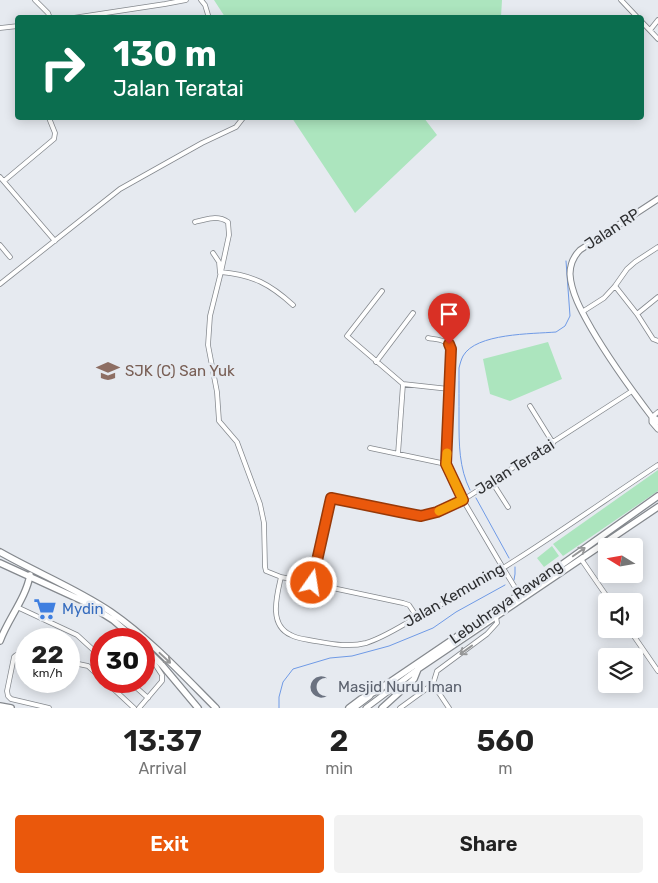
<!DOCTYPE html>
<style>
body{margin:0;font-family:Rubik,sans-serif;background:#f2f2f2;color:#222;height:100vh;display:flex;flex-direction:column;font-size:19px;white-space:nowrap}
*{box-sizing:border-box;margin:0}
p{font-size:16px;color:#767676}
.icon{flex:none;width:28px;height:28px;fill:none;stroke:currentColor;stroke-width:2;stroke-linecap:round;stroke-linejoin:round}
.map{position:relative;height:708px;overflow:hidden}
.sheet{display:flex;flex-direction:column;background:#fff;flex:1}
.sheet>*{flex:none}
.guide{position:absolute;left:15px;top:15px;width:629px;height:105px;border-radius:5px;box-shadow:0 2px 12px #0003;background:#0b6e4f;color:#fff;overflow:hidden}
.needle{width:32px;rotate:281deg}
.controls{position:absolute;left:598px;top:538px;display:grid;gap:10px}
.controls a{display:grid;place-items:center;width:45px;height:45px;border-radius:5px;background:#fff;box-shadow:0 2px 12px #0003;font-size:25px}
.speed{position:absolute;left:15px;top:628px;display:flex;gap:10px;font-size:25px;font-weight:700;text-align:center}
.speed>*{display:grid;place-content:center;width:65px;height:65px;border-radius:50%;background:#fff;box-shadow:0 2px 12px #0003;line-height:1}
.speed small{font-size:12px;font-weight:400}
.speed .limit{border:8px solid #d22;background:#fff;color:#111}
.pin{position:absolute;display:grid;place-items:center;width:42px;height:42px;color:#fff;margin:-51px -21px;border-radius:50% 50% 50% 0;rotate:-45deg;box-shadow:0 0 5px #0007}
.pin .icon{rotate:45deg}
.me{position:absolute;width:55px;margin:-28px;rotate:13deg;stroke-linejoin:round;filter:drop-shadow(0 0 4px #0008)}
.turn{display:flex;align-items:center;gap:18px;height:105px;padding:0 15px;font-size:22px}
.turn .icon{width:65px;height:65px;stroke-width:2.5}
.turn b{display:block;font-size:35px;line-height:42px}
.eta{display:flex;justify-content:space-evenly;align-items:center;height:85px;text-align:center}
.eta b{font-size:30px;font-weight:600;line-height:35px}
.primary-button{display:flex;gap:10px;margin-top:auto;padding:10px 15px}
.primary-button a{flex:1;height:58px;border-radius:5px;background:#ea580c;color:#fff;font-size:20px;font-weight:600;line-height:58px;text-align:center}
.primary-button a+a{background:#f2f2f2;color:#222}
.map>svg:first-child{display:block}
</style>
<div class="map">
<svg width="658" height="708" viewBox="0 0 658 708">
<rect width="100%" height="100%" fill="#e6eaf0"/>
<path fill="#ace5be" d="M 214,0 L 502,0 L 501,17 L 225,17 Z
M 292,118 L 424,118 L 437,135 L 355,213 Z
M 548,342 L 562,379 L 510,401 L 490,394 L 483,359 Z
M 658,470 L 658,491 L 563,556 L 553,544 Z
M 552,546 L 559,556 L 544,567 L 537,558 Z"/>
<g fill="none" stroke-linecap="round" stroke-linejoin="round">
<path stroke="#6f9ae6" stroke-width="1" d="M 470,490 C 459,468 459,444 459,420 C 459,402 459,385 459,368 C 460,364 461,360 463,356 C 476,333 532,334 556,332 L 565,326 L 570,316 L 566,261
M 476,498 L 509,558
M 514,580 L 515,574 L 515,567
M 279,708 L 279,697 L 283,682 L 293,669 L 330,658 L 352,656 L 389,646 L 433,628 L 456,612 L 505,585"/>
<defs>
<path id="street" d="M 35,0 L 48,13 L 50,18
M 201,0 L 205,5 L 209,18
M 621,0 L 638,18
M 73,18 L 165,4 L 186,0
M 641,21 L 658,39
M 0,28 L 18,26
M 650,30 L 658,20
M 0,177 L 55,241
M 4,181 L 54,139 L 55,133 L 49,118
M 195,222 C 206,219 218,215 228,222 L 229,235 L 221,272 L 210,316 L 208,345 L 217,392 L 219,421 L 237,442 L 260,504 L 264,523 L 265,567 L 266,571 L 281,577 L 403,603 L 409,605 L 417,617
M 0,245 L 10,257
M 213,253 L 219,262 L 220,273
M 221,272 C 253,275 270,284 293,305
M 0,284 L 120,189 L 202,143 L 236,127 L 243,118
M 615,286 L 637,314 L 653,339 L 658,341
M 382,291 L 347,336 L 403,384
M 582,312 L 604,298 L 615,286 L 627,269 L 635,262 L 658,247
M 637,314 L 658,297
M 428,338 C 439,340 446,339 451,349 L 446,464 L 463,500 L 503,568 L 519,594
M 376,362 L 413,313
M 530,406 L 553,443
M 652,417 L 658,412
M 370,448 L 446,464
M 398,454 L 403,384 L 449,389
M 492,482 L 508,507
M 581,559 L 610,601
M 281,577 C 277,595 268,625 291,635 C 296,638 303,639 309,640 C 328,643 347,648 366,643 C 386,637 405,623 423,614 C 506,571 581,516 658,465
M 312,583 L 331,498 L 400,513 L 421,516 L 437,512 L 463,500 L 632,391
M 17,607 L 77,635 L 101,657
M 629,629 L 658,671
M 26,655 C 21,654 17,653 14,657 L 7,691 L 8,696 L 11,699 L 49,708
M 69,662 L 88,666 L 101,678
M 105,681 L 134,708
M 129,681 L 148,698
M 139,708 L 162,681 L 162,675 L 149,655
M 400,708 L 433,684
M 449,708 L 433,684 L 437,671 L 487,634 L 497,623 L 496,616"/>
<path id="secondary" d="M 658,199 L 580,250 C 573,257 570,265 570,274 C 571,293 582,312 591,328 C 609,359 630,388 652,417 L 656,419 L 658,422
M 652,417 L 652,422 L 658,429
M 354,708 L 370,696
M 366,708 L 418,669"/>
<path id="primary" d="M 0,552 C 37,573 77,589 111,612 C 150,639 183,675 216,708
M 0,563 L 83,601 L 113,620 L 135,639
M 0,641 C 8,619 26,598 30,575
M 144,647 L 162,665 L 198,708
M 0,706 L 11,708
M 349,708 L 361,699 L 378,690 L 536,583 L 658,496
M 382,708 L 414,679 L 418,669 L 658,507"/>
</defs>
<use href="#street" stroke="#85898e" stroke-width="5.5"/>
<use href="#secondary" stroke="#85898e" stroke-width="7"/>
<use href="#primary" stroke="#85898e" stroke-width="8"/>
<use href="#street" stroke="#fff" stroke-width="4"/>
<use href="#secondary" stroke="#fff" stroke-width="5"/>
<use href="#primary" stroke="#fff" stroke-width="5.5"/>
</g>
<defs><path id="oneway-shaft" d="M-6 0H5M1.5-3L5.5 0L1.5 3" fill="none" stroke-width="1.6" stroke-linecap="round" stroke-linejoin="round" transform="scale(1.25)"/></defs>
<g stroke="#969798">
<use href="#oneway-shaft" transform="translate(579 552) rotate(-35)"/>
<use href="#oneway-shaft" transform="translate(466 650) rotate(144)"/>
<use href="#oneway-shaft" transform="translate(165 658) rotate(43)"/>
</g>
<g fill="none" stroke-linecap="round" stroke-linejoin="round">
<defs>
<path id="route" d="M 312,583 L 331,498 L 400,512 L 421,516 L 437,512 L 463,500 L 446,464 L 451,349 L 449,344"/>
</defs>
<use href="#route" stroke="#983908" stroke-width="12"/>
<use href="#route" stroke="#ea580c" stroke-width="9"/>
<path stroke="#f59e0b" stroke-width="9" d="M 439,511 L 463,500 L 446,464 L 447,453"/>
</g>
<defs>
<symbol id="school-bare" viewBox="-9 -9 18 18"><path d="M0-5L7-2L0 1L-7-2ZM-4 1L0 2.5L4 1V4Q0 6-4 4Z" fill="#8d6e63" stroke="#e6eaf0" stroke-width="2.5" paint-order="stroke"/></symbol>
<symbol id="supermarket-bare" viewBox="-9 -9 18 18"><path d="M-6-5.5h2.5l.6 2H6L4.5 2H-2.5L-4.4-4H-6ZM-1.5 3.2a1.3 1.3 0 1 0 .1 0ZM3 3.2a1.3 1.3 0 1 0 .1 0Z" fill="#3f7fe0" stroke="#e6eaf0" stroke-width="2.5" paint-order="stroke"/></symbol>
<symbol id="mosque-bare" viewBox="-9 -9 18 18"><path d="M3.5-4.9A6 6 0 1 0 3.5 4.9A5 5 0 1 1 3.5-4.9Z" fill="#6b7280" stroke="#e6eaf0" stroke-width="2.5" paint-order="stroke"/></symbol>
</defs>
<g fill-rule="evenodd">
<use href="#school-bare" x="92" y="355" width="32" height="32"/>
<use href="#supermarket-bare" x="29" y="593" width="32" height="32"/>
<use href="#mosque-bare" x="305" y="671" width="32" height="32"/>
</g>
<g text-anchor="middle" stroke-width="5" stroke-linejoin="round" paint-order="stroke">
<g font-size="15" fill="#2e2f31" stroke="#e6eaf0">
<text transform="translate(612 229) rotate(-33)" y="5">Jalan RP</text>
<text transform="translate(515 467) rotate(-32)" y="5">Jalan Teratai</text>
<text transform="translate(454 595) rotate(-30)" y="5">Jalan Kemuning</text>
<text transform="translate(506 602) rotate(-35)" y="5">Lebuhraya Rawang</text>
</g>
<g font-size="15" fill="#785e54" stroke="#e6eaf0" text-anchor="start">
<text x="125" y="376">SJK (C) San Yuk</text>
</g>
<g font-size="15" fill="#366cbe" stroke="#e6eaf0" text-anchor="start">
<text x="62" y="614">Mydin</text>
</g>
<g font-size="15" fill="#5b616d" stroke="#e6eaf0" text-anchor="start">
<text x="338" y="692">Masjid Nurul Iman</text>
</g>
</g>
</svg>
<div class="controls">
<a><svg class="needle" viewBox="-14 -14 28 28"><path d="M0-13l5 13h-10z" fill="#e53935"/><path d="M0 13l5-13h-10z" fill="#767676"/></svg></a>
<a><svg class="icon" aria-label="sound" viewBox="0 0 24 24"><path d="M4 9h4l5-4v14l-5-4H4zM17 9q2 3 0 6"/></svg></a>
<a><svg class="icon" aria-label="layers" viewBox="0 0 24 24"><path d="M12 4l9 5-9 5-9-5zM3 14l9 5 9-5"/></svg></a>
</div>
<div class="speed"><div>22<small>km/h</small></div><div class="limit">30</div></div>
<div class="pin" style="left:449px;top:344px;background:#d93025"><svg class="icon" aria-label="arrive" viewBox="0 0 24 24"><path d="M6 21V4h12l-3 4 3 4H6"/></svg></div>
<svg class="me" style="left:312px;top:583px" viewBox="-20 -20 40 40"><circle r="17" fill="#ea580c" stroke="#fff" stroke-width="3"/><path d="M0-11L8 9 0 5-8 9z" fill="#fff"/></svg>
<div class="guide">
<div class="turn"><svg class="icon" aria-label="right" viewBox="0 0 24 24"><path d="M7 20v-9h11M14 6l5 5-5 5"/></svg><div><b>130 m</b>Jalan Teratai</div></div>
</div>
</div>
<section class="sheet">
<div class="eta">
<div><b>13:37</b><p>Arrival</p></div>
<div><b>2</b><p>min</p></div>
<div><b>560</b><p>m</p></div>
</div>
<div class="primary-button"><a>Exit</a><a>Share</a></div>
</section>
